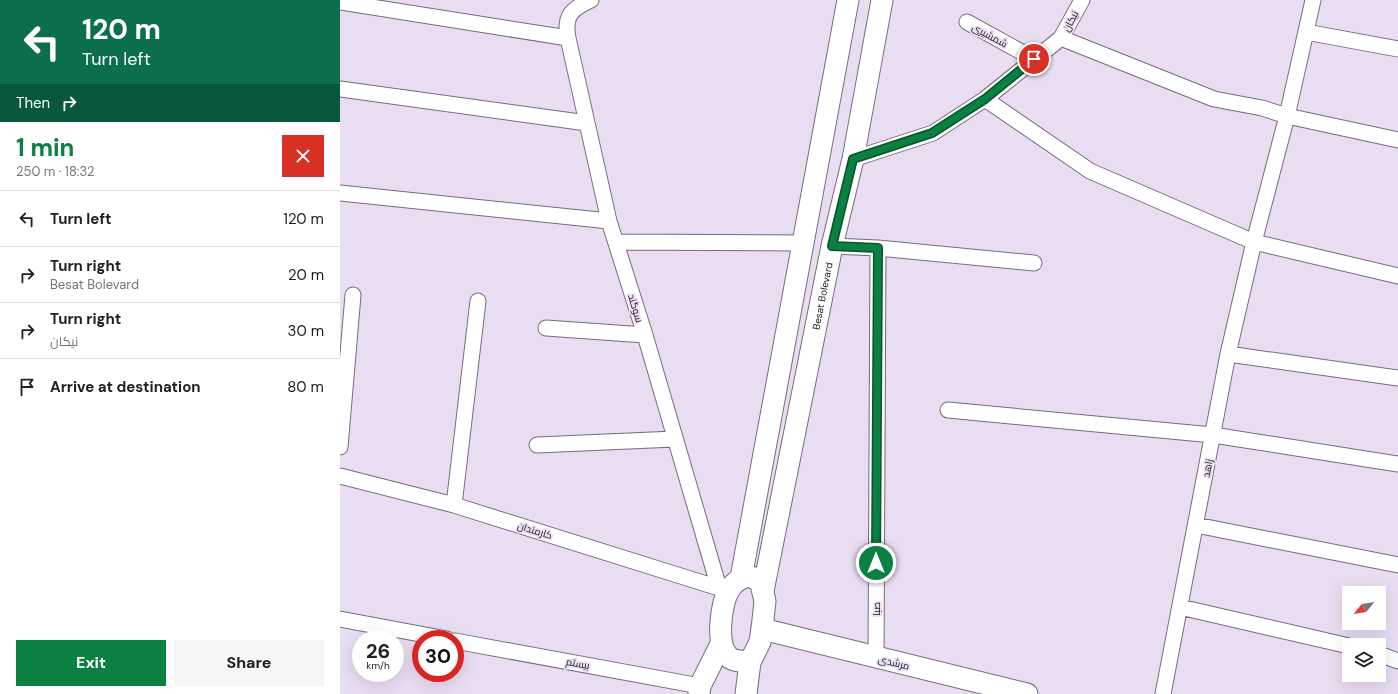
<!DOCTYPE html>
<meta charset="utf-8">
<style>
body{margin:0;font-family:"DM Sans",Cairo,sans-serif;background:#f6f6f6;color:#202124;height:100vh;display:flex;flex-direction:column;font-size:15px;white-space:nowrap}
*{box-sizing:border-box;margin:0}
p{font-size:13px;color:#757577}
.icon{flex:none;width:22px;height:22px;fill:none;stroke:currentColor;stroke-width:2;stroke-linecap:round;stroke-linejoin:round}
.map{position:relative;flex:1;overflow:hidden}
.details{display:flex;flex-direction:column;background:#fff;width:340px}
.details>*{flex:none}
.banner{background:#0b6e4f;color:#fff;overflow:hidden}
.needle{width:26px;rotate:240deg}
.tools{position:absolute;left:1002px;top:586px;display:grid;gap:8px}
.tools a{display:grid;place-items:center;width:44px;height:44px;border-radius:0px;background:#fff;box-shadow:0 4px 16px #0002;font-size:20px}
.speed{position:absolute;left:12px;top:630px;display:flex;gap:8px;font-size:20px;font-weight:700;text-align:center}
.speed>*{display:grid;place-content:center;width:52px;height:52px;border-radius:50%;background:#fff;box-shadow:0 4px 16px #0002;line-height:1}
.speed small{font-size:10px;font-weight:400}
.speed .limit{border:6px solid #d22;background:#fff;color:#111}
.pin{position:absolute;display:grid;place-items:center;width:34px;height:34px;color:#fff;margin:-17px;border:2px solid #fff;border-radius:50%;box-shadow:0 1px 4px #0007}
.me{position:absolute;width:44px;margin:-22px;rotate:0deg;stroke-linejoin:round;filter:drop-shadow(0 0 3px #0008)}
.turn{display:flex;align-items:center;gap:14px;height:84px;padding:0 16px;font-size:18px}
.turn .icon{width:52px;height:52px;stroke-width:2.5}
.turn b{display:block;font-size:28px;line-height:34px}
.then{display:flex;align-items:center;height:38px;padding:0 16px;background:#0003;gap:8px;font-size:15px}
.round{display:grid;place-items:center;flex:none;width:42px;height:42px;border-radius:0px;background:#f6f6f6}
.headline{display:flex;align-items:center;justify-content:space-between;height:68px;padding:0 16px}
h1{font-size:24px;font-weight:700;line-height:30px;color:#0b8043}
.primary-button{display:flex;gap:8px;margin-top:auto;padding:8px 16px}
.primary-button a{flex:1;height:46px;border-radius:0px;background:#0b8043;color:#fff;font-size:16px;font-weight:700;line-height:46px;text-align:center}
.primary-button a+a{background:#f6f6f6;color:#202124}
ul{padding:0;list-style:none}
li{display:flex;align-items:center;gap:12px;height:56px;padding:0 16px;border-top:1px solid #e0e0e0}
li div{flex:1}
li b{display:block;font-size:15px}
li em{font-style:normal}
main{display:flex;flex:1;min-height:0}
.map>svg:first-child{display:block}
</style>
<main>
<section class="details">
<div class="banner">
<div class="turn"><svg class="icon" aria-label="left" viewBox="0 0 24 24"><path d="M17 20v-9H6M10 6l-5 5 5 5"/></svg><div><b>120 m</b>Turn left</div></div>
<div class="then">Then<svg class="icon" aria-label="right" viewBox="0 0 24 24"><path d="M7 20v-9h11M14 6l5 5-5 5"/></svg></div>
</div>
<div class="headline"><div><h1>1 min</h1><p>250 m · 18:32</p></div><a class="round" style="background:#d93025;color:#fff"><svg class="icon" aria-label="close" viewBox="0 0 24 24"><path d="M6 6l12 12M18 6L6 18"/></svg></a></div>
<ul>
<li><svg class="icon" aria-label="left" viewBox="0 0 24 24"><path d="M17 20v-9H6M10 6l-5 5 5 5"/></svg><div><b>Turn left</b></div><em>120 m</em></li>
<li><svg class="icon" aria-label="right" viewBox="0 0 24 24"><path d="M7 20v-9h11M14 6l5 5-5 5"/></svg><div><b>Turn right</b><p>Besat Bolevard</p></div><em>20 m</em></li>
<li><svg class="icon" aria-label="right" viewBox="0 0 24 24"><path d="M7 20v-9h11M14 6l5 5-5 5"/></svg><div><b>Turn right</b><p>نیکان</p></div><em>30 m</em></li>
<li><svg class="icon" aria-label="arrive" viewBox="0 0 24 24"><path d="M6 21V4h12l-3 4 3 4H6"/></svg><div><b>Arrive at destination</b></div><em>80 m</em></li>
</ul>
<div class="primary-button"><a>Exit</a><a>Share</a></div>
</section>
<div class="map">
<svg width="1058" height="694" viewBox="0 0 1058 694">
<rect width="100%" height="100%" fill="#e9ddf2"/>
<g fill="none" stroke-linecap="round" stroke-linejoin="round">
<defs>
<path id="street" d="M 251,0 C 231,9 224,16 228,38 L 269,221 L 305,335 L 379,588
M 973,0 L 947,116 L 1058,140
M 0,2 L 228,38
M 627,22 L 694,59
M 966,32 L 1058,49
M 721,38 L 874,99 L 922,108 L 947,116 L 914,242 L 888,354 L 823,694
M 0,89 L 247,123
M 645,99 L 750,171 L 914,242 L 1058,276
M 513,159 L 593,133 L 645,99 L 721,38 L 742,0
M 0,193 L 269,221
M 276,242 L 463,243
M 492,246 L 538,248 L 694,263
M 206,328 L 305,335
M 888,354 L 1058,378
M 608,410 L 873,435 L 1058,464
M 197,445 L 335,439
M 0,447 L 13,295
M 0,476 L 114,505 L 379,588 L 386,589
M 114,505 L 138,301
M 856,525 L 1058,565
M 840,607 L 1009,646
M 0,619 L 107,639
M 115,641 L 360,686
M 1039,654 L 1058,661
M 536,657 L 538,248"/>
<g id="secondary">
<path d="M 408,576 L 420,580 L 425,601 L 422,629 L 420,642 L 410,662 C 402,661 392,662 387,655 C 376,642 381,604 389,590 C 393,583 401,578 408,576 Z"/>
<path d="M 401,578 L 508,0"/>
<path id="s1" d="M 423,591 L 492,246 L 513,159 L 542,0"/>
<path d="M 422,629 L 687,694"/>
<path d="M 359,694 L 360,686 L 381,644"/>
<path d="M 406,694 L 410,662"/>
</g>
</defs>
<use href="#street" stroke="#766b7e" stroke-width="17"/>
<use href="#secondary" stroke="#766b7e" stroke-width="23"/>
<use href="#street" stroke="#fff" stroke-width="15"/>
<use href="#secondary" stroke="#fff" stroke-width="21"/>
</g>
<g fill="none" stroke-linecap="round" stroke-linejoin="round">
<defs>
<path id="route" d="M 536,563 L 538,248 L 492,246 L 513,159 L 592,133 L 645,99 L 694,59"/>
</defs>
<use href="#route" stroke="#07532c" stroke-width="10"/>
<use href="#route" stroke="#0b8043" stroke-width="7"/>
</g>
<g text-anchor="middle" stroke-width="3.5" stroke-linejoin="round" paint-order="stroke">
<g font-size="10" fill="#1c181f" stroke="#e9ddf2">
<text transform="translate(730 21) rotate(-62)" y="4">نیکان</text>
<text transform="translate(650 35) rotate(29)" y="4">شمشیری</text>
<text dy="4" stroke="none"><textPath href="#s1" startOffset="301">Besat Bolevard</textPath></text>
<text transform="translate(296 308) rotate(73)" y="4">سوگند</text>
<text transform="translate(867 468) rotate(-79)" y="4">زاهد</text>
<text transform="translate(195 530) rotate(17)" y="4">کارمندان</text>
<text transform="translate(536 609) rotate(-90)" y="4">صبا</text>
<text transform="translate(554 662) rotate(14)" y="4">مرشدی</text>
<text transform="translate(238 663) rotate(11)" y="4">بیستم</text>
</g>
</g>
</svg>
<div class="tools">
<a><svg class="needle" viewBox="-14 -14 28 28"><path d="M0-13l5 13h-10z" fill="#e53935"/><path d="M0 13l5-13h-10z" fill="#757577"/></svg></a>
<a><svg class="icon" aria-label="layers" viewBox="0 0 24 24"><path d="M12 4l9 5-9 5-9-5zM3 14l9 5 9-5"/></svg></a>
</div>
<div class="speed"><div>26<small>km/h</small></div><div class="limit">30</div></div>
<div class="pin" style="left:694px;top:59px;background:#d93025"><svg class="icon" aria-label="arrive" viewBox="0 0 24 24"><path d="M6 21V4h12l-3 4 3 4H6"/></svg></div>
<svg class="me" style="left:536px;top:563px" viewBox="-20 -20 40 40"><circle r="17" fill="#0b8043" stroke="#fff" stroke-width="3"/><path d="M0-11L8 9 0 5-8 9z" fill="#fff"/></svg>
</div>
</main>
